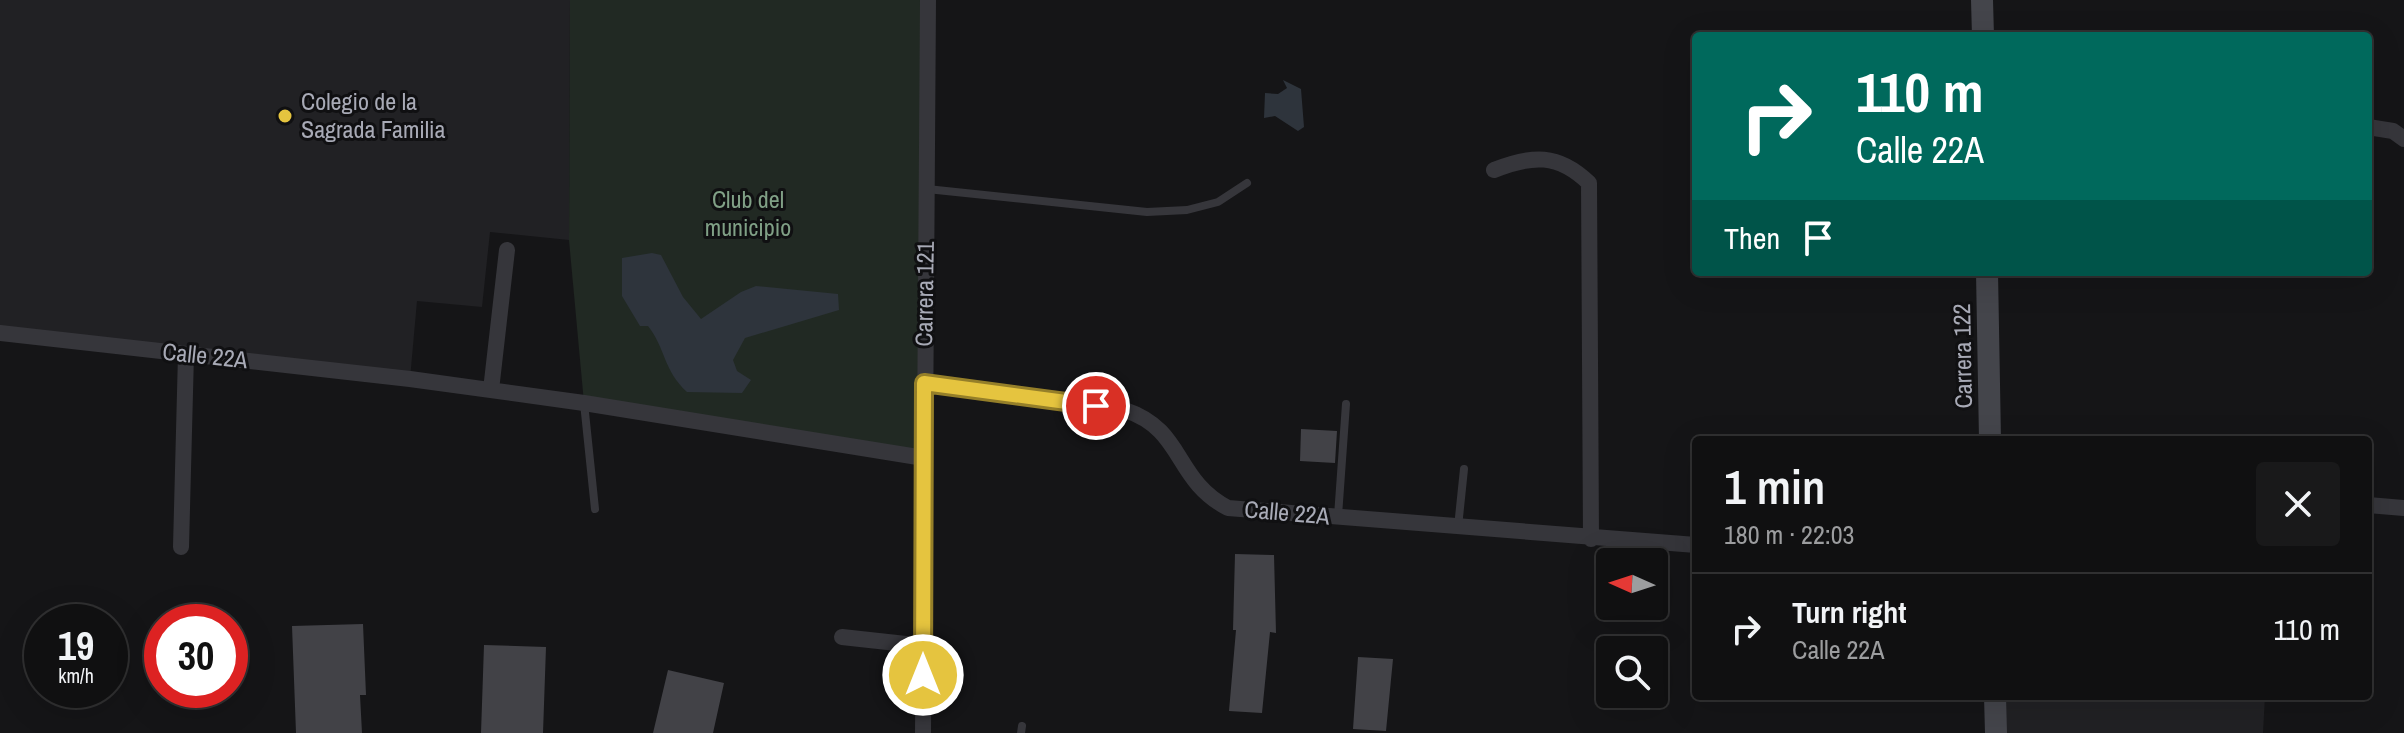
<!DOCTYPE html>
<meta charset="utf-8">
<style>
body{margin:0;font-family:"Archivo Narrow",sans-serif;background:#19191a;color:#f1f3f6;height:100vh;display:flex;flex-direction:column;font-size:30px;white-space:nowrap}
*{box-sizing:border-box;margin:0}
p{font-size:26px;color:#9c9d9f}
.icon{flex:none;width:44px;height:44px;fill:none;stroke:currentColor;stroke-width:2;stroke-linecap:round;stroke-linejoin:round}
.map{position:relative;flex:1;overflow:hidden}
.panel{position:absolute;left:1692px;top:436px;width:680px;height:264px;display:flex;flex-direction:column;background:#101011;border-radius:8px;box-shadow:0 8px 32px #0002,0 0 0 2px #303031}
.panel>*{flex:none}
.hud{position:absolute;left:1692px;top:32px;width:680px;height:244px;border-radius:8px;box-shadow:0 8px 32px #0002,0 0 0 2px #303031;background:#00695c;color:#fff;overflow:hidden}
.needle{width:52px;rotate:273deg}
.controls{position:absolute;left:1596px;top:548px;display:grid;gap:16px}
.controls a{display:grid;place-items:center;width:72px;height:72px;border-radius:8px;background:#101011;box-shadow:0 8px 32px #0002,0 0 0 2px #303031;font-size:40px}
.speed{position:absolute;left:24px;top:604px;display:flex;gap:16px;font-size:40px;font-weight:700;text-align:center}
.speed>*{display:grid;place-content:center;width:104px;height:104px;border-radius:50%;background:#101011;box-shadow:0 8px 32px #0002,0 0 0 2px #303031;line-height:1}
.speed small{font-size:20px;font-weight:400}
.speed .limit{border:12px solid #d22;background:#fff;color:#111}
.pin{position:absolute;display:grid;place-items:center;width:68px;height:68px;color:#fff;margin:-34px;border:4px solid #fff;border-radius:50%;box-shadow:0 2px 8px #0007}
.me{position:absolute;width:88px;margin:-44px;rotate:0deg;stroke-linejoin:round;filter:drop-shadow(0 0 6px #0008)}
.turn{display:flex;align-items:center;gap:28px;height:168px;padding:0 32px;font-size:36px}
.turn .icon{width:104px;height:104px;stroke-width:2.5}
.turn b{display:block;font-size:56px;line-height:68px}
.then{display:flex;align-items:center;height:76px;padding:0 32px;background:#0003;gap:16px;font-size:30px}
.round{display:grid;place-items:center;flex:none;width:84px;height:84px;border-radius:8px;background:#19191a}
.head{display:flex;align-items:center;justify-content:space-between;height:136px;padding:0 32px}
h1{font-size:48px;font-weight:600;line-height:60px}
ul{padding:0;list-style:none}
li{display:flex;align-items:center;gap:24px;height:112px;padding:0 32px;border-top:2px solid #303031}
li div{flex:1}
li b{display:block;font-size:30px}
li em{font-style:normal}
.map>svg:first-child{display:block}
</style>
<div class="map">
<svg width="2404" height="733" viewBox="0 0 2404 733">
<rect width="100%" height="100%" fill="#151517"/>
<path fill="#212124" d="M 0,0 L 570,0 L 569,240 L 490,232 L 482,307 L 417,301 L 410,379 L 0,333 Z
M 1995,696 L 2265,696 L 2263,733 L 1996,733 Z"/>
<path fill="#212923" d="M 570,0 L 928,0 L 924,458 L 584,403 L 569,240 Z"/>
<path fill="#2e343c" d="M 1283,80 L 1301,89 L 1304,127 L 1298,131 L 1275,116 L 1264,118 L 1265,93 L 1278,94 L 1287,88 Z
M 652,253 L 661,255 L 683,297 L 701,319 L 741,292 L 756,286 L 838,294 L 839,310 L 745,338 L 733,360 L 737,371 L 751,380 L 742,393 L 687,392 C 663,370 666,349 648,326 L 640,326 L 622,296 L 622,258 Z"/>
<path fill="#424247" d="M 1301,429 L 1337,431 L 1335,463 L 1300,461 Z
M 1235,554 L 1274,555 L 1276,633 L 1270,632 L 1262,713 L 1229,711 L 1236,630 L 1233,630 Z
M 363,624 L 366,695 L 360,695 L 362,733 L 296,733 L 292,626 Z
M 484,645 L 546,647 L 543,733 L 481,733 Z
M 1358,657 L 1393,659 L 1386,731 L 1353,729 Z
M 668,670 L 724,683 L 713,733 L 653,733 Z"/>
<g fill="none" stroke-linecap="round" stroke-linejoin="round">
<path stroke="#36363b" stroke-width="8" d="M 927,189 L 1147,212 L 1187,210 L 1218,202 L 1247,183
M 584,403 L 595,509
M 1338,516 L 1346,404
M 1458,527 L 1464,469
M 1021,733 L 1022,726"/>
<path stroke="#36363b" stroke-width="16" d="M 2368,127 L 2393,131 L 2404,139
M 1494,170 C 1532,155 1558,153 1589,183 L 1591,539
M 0,333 L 410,379 L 584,403 L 924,458
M 924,383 L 1125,410 C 1185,430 1173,479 1228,508 L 1696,545
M 491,390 L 507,250
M 2368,505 L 2404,508
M 181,547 L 186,354
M 842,637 L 924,646
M 923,733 L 928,0"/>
<path stroke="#44454b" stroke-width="22" d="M 1982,0 L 1983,36
M 1987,272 L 1990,440
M 1995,696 L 1996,733"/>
</g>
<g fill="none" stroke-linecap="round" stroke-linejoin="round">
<defs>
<path id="route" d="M 923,675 L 924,383 L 1096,406"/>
</defs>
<use href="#route" stroke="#957f29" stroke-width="20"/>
<use href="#route" stroke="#e5c43f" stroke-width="14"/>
</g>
<circle fill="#e5c43f" stroke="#101012" stroke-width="3" cx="285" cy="116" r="8"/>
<g text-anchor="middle" stroke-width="6" stroke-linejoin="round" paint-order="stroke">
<g font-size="24" fill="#a8aab6" stroke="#101012" text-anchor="start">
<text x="301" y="110">Colegio de la<tspan x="301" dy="28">Sagrada Familia</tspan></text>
</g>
<g font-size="24" fill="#80a086" stroke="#101012">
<text x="748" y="208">Club del<tspan x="748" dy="28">municipio</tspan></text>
</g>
<g font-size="24" fill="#a8aab6" stroke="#101012">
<text transform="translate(925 294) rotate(-89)" y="8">Carrera 121</text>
<text transform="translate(205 356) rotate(6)" y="8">Calle 22A</text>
<text transform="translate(1963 356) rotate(-91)" y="8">Carrera 122</text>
<text transform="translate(1287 513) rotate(5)" y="8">Calle 22A</text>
</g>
</g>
</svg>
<div class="controls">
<a><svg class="needle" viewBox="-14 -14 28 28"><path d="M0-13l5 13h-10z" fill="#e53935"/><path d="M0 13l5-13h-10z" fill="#9c9d9f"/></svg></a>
<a><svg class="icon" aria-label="search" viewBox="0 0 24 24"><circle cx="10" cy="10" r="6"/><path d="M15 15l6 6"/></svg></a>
</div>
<div class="speed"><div>19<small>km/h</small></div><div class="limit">30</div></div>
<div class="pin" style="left:1096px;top:406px;background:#d93025"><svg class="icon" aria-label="arrive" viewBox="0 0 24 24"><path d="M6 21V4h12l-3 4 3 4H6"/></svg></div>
<svg class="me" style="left:923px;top:675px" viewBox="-20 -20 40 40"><circle r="17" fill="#e5c43f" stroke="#fff" stroke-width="3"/><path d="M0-11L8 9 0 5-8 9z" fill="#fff"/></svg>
<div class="hud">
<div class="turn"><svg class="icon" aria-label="right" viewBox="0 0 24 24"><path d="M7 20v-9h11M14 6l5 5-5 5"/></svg><div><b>110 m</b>Calle 22A</div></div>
<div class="then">Then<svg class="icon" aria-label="arrive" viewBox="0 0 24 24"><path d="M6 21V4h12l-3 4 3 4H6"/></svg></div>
</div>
<section class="panel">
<div class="head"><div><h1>1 min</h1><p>180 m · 22:03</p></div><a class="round"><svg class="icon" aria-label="close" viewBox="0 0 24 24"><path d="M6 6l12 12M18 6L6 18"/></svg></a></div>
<ul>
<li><svg class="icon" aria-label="right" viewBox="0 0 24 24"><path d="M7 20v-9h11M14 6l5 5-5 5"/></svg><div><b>Turn right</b><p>Calle 22A</p></div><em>110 m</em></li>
</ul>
</section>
</div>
